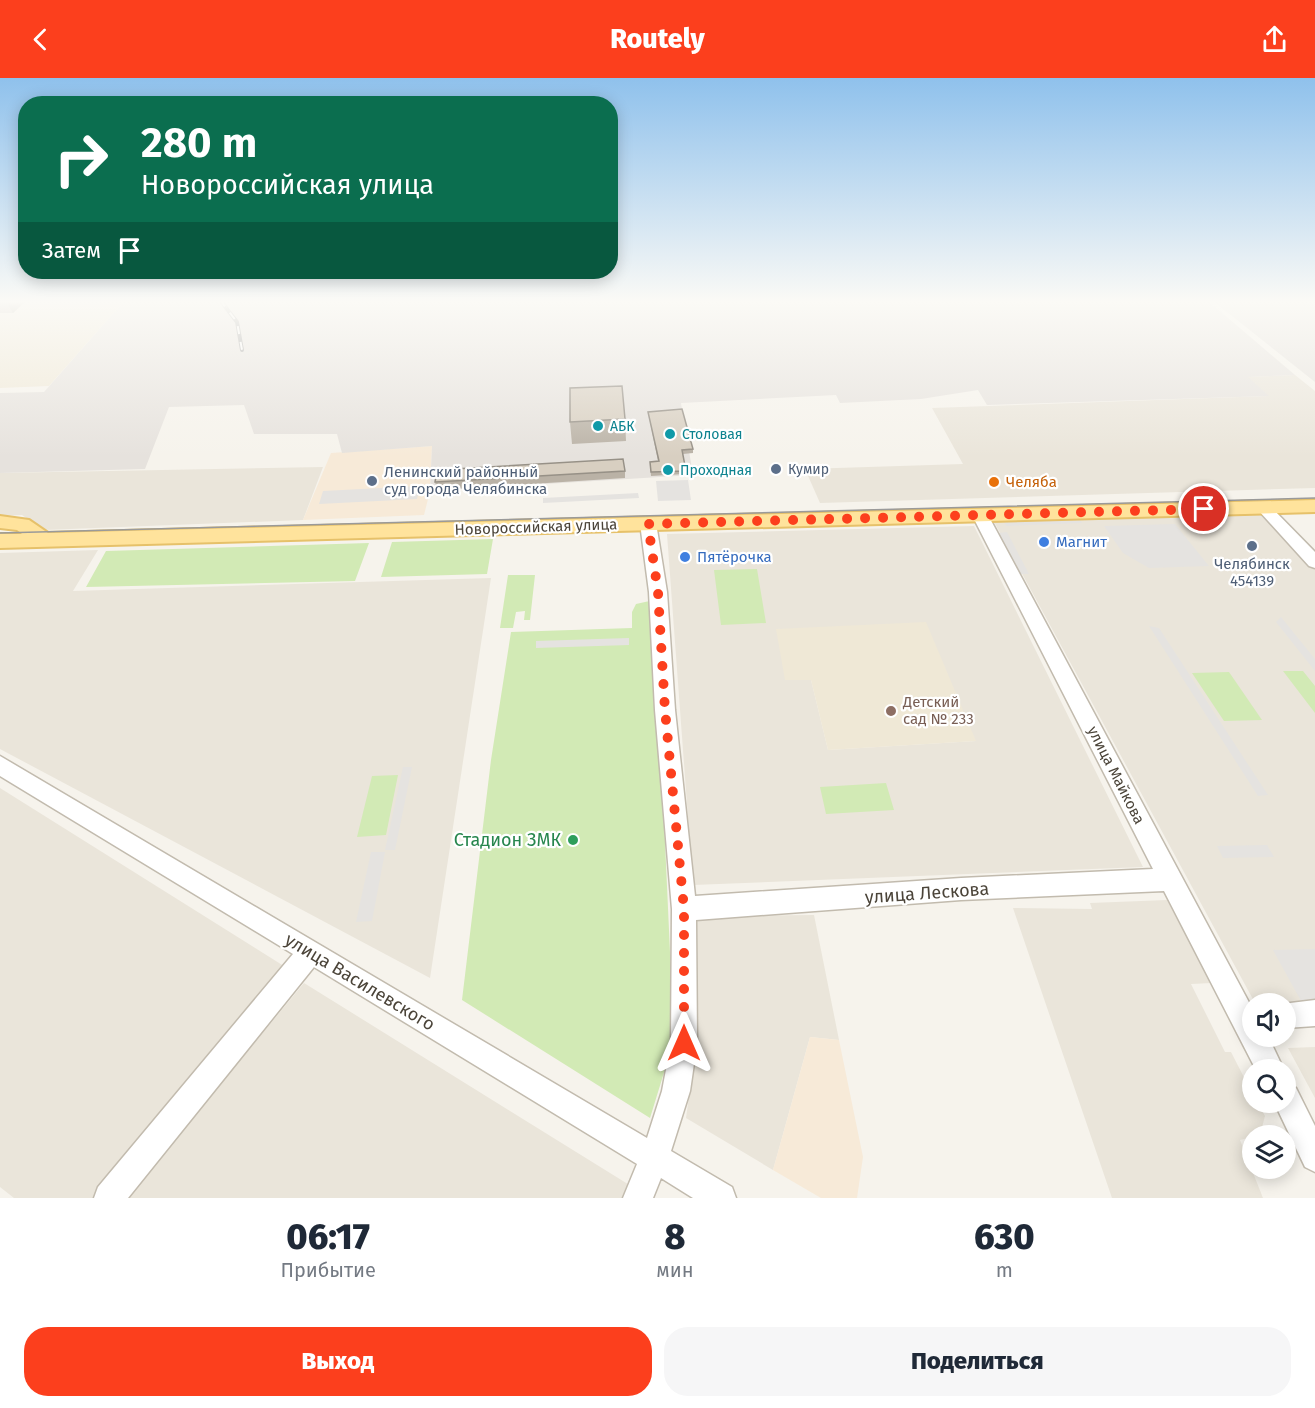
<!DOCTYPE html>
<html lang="ru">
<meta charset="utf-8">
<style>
body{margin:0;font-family:"Fira Sans",sans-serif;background:#f6f6f7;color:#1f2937;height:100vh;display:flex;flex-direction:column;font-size:22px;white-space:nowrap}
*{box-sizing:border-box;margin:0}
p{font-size:20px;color:#747a83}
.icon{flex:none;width:33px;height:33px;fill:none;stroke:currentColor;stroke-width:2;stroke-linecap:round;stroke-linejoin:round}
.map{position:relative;height:1120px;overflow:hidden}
.panel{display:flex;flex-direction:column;background:#fff;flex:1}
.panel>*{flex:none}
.banner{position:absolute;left:18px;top:18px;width:600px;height:183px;border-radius:24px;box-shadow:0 3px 15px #0003;background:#0b6e4f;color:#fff;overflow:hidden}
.controls{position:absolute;left:1242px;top:915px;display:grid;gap:12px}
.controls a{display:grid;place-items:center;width:54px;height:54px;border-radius:50%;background:#fff;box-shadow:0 3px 15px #0003;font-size:30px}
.pin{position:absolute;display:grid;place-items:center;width:51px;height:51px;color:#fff;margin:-26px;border:3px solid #fff;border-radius:50%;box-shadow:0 2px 6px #0007}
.me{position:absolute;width:66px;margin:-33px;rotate:0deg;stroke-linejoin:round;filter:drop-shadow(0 0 4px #0008)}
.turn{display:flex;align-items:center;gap:21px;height:126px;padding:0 24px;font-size:27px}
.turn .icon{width:78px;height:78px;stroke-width:2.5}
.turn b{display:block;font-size:42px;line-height:51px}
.then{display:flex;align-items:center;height:57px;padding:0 24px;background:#0003;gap:12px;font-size:22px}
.eta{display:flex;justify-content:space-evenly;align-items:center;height:102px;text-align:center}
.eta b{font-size:36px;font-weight:800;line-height:42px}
.button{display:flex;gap:12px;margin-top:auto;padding:12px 24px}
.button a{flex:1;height:69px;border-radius:24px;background:#fc3f1d;color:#fff;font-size:24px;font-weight:800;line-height:69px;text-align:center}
.button a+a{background:#f6f6f7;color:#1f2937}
header{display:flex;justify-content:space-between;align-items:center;height:78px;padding:0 24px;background:#fc3f1d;color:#fff;font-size:27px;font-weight:800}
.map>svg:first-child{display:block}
</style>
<header><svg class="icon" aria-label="back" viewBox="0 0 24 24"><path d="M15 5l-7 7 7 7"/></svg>Routely<svg class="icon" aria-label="share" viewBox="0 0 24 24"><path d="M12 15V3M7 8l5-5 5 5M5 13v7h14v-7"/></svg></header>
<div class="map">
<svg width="1315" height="1120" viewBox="0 0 1315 1120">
<rect width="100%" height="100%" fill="#f6f3ec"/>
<path fill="#eae5da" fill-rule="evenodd" d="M 1295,297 L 1315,313 L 1315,410 L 820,425 L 805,391 L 963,386 L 932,330 L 1268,318 L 1247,299 Z
M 323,389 L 303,442 L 44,452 L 22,437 L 0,438 L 0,395 Z
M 1262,433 L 1315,492 L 1315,931 L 1286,931 L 1286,926 L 1255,925 L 993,442 Z
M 974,448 L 1143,789 L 693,807 L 667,456 ZM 811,602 L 976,663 L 828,672 Z
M 98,472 L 73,513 L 491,500 L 430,900 L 0,671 L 0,475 Z
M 0,710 L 287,890 L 98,1120 L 14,1120 L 0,1109 Z
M 1167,822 L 1212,905 L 1191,906 L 1225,974 L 1231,974 L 1252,1015 L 1252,1024 L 1258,1025 L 1265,1038 L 1260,1057 L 1240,1062 L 1263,1120 L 1112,1120 L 1013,830 L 1092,831 L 1090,825 Z
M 814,837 L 839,962 L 810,959 L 773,1092 L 686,1040 L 697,961 L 693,838 Z
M 304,905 L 631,1108 L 625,1120 L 126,1120 Z
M 1315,969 L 1315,1020 L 1288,970 Z"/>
<path fill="#f7ead8" d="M 432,368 L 430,413 L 424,437 L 303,442 L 331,375 Z
M 810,959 L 839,962 L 863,1079 L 857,1120 L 821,1120 L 773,1092 Z"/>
<path fill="#e6e2dd" d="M 125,222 L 1207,222 L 1295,297 L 1248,299 L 1269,318 L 987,327 L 978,312 L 921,321 L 840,325 L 836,317 L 681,325 L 693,397 L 430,413 L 432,368 L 342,375 L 337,356 L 254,356 L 244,327 L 169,329 L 145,391 L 0,395 L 0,315 L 44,314 Z
M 1212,222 L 1315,222 L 1315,304 Z"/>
<path fill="#efe8d6" d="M 0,222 L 125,222 L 49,308 L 0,310 Z
M 926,544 L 976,663 L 828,672 L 811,602 L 785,602 L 776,551 Z"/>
<path fill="#d2eab5" d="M 493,461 L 487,496 L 381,499 L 392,464 Z
M 369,465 L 355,503 L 86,509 L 106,473 Z
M 757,491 L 766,545 L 721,547 L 714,492 Z
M 508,497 L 535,497 L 530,542 L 524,542 L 525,533 L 516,534 L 513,550 L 500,550 Z
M 654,522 L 674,962 L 650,1040 L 462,922 L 491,682 L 511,554 L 632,550 L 632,534 L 636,526 Z
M 1283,593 L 1303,593 L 1315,608 L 1315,635 Z
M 1229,594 L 1262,642 L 1224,643 L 1192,595 Z
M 398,697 L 386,757 L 357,759 L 372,698 Z
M 886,705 L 894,732 L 826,736 L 820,709 Z"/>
<path fill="#e5e3e0" d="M 688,402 L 691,422 L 658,423 L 656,403 Z
M 420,408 L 417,421 L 319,426 L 323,413 Z
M 638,415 L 639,420 L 543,425 L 543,420 Z
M 1079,440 L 1082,445 L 1006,448 L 1004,443 Z
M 1175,446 L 1209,488 L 1149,490 L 1123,475 L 1104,448 Z
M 1007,454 L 1029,496 L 1020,496 L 998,455 Z
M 1281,539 L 1315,581 L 1315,593 L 1276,544 Z
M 1149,548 L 1159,550 L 1268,717 L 1258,718 Z
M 629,560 L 629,567 L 536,570 L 536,563 Z
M 403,689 L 412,689 L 395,772 L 385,772 Z
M 1267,767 L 1274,779 L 1223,780 L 1217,768 Z
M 371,774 L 385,774 L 372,843 L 356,844 Z
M 1315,871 L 1315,923 L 1301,923 L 1273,872 Z"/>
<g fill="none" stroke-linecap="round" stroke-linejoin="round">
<defs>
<path id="minor" d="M 1264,425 L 1269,427 L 1315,474 L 1315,490 L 1309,488 L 1259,433 L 1256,430 L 1259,427 Z
M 980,432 L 988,437 L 1252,930 L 1252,958 L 1268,958 L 1284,992 L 1256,992 L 1164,813 L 961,822 L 696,842 L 697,965 L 690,1013 L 671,1073 L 732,1109 L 736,1120 L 693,1120 L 661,1100 L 653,1120 L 623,1120 L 637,1086 L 314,889 L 128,1120 L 94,1120 L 98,1109 L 293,876 L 0,698 L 0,678 L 647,1060 L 662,1013 L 671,965 L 672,831 L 655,632 L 649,514 L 640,445 L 643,441 L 653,441 L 656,445 L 667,514 L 675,632 L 695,818 L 961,800 L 1153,791 L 972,437 Z
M 1315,922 L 1315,948 L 1286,950 L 1286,926 L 1282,926 Z
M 1286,1006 L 1296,1010 L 1315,1048 L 1315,1094 L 1305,1089 L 1274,1024 L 1286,1024 Z"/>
<path id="major" d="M 1315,422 L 1315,434 L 0,470 L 0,456 L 22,456 L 17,452 L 0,450 L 0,438 L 29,442 L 48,455 Z"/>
</defs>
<use href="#minor" stroke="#c2bbae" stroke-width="3"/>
<use href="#major" stroke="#e6c16a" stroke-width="4"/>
<use href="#minor" fill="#fff" fill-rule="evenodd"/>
<use href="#major" fill="#ffe39c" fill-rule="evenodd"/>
<path stroke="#9a9a9a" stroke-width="1.5" d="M 0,455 L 1315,420"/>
<defs>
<path id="rail" d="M 220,222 L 237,244 L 242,272"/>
</defs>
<use href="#rail" stroke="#9a9a9a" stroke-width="4"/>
<use href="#rail" stroke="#fff" stroke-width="2" stroke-dasharray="8" stroke-linecap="butt"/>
</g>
<path fill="#bab2a6" d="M 0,222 L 27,222 L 13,235 L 0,235 Z
M 648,334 L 693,371 L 693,375 L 683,376 L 685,396 L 651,398 L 650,387 L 658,383 Z
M 625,341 L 626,363 L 572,366 L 570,344 Z
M 625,393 L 625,400 L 437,412 L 435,404 Z"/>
<path fill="#979187" d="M 5,222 L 27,222 L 13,235 Z"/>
<path fill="#d8cfc1" stroke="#979187" stroke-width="1.5" d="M 622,308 L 625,341 L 570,344 L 570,310 Z
M 682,331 L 693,371 L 682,372 L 686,393 L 651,394 L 650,384 L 659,383 L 648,334 Z
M 623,381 L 625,393 L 435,404 L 437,392 Z"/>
<linearGradient id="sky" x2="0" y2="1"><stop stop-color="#8fc1ec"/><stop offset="0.59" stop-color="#fbfaf6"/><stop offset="1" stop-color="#fbfaf6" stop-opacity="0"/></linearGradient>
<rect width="1315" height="379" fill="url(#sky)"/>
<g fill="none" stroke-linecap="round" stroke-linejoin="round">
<path stroke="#fc3f1d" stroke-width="10" stroke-dasharray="0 18" d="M 684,965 L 684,831 L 665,632 L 658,514 L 648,446 L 1204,431"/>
</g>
<g fill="#0f9aa8" stroke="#fff" stroke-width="2">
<circle cx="598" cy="348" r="6"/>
<circle cx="670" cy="356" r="6"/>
<circle cx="668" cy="392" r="6"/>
</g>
<g fill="#5c6f8a" stroke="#fff" stroke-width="2">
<circle cx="776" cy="391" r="6"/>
<circle cx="372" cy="403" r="6"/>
<circle cx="1252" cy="468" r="6"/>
</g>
<circle fill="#e8710a" stroke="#fff" stroke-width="2" cx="994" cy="404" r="6"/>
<g fill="#3f7fe0" stroke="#fff" stroke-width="2">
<circle cx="1044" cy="464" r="6"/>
<circle cx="685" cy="479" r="6"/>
</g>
<circle fill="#8d6e63" stroke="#fff" stroke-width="2" cx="891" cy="633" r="6"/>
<circle fill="#2e9e5b" stroke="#fff" stroke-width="2" cx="573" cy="762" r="6"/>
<g text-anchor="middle" stroke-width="4.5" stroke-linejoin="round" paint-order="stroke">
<g font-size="14" fill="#0d838f" stroke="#fff" text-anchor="start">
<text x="610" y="353">АБК</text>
<text x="682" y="361">Столовая</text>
<text x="680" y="397">Проходная</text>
</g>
<g font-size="14" fill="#4e5e75" stroke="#fff" text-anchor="start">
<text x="788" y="396">Кумир</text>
</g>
<g font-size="15" fill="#4e5e75" stroke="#fff" text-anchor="start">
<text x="384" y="399">Ленинский районный<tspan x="384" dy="17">суд города Челябинска</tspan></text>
<text x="1252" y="491" text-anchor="middle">Челябинск<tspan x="1252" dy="17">454139</tspan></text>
</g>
<g font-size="15" fill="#c56008" stroke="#fff" text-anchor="start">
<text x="1006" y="409">Челяба</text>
</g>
<g font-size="15" fill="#4b4439" stroke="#fff">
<text transform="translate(536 449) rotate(-2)" y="5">Новороссийская улица</text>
<text transform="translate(1116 697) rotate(63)" y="5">улица Майкова</text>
</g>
<g font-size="15" fill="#366cbe" stroke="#fff" text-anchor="start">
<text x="1056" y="469">Магнит</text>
<text x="697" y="484">Пятёрочка</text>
</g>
<g font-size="15" fill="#785e54" stroke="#fff" text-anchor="start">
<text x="903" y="629">Детский<tspan x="903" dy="17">сад № 233</tspan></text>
</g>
<g font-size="18" fill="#27864d" stroke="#fff" text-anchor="end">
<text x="561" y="768">Стадион ЗМК</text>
</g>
<g font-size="18" fill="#4b4439" stroke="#fff">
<text transform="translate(927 815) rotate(-4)" y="6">улица Лескова</text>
<text transform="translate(360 904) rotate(31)" y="6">улица Василевского</text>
</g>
</g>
</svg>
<div class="controls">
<a><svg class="icon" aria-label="sound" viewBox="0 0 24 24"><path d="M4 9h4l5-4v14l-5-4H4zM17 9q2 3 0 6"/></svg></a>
<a><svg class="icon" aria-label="search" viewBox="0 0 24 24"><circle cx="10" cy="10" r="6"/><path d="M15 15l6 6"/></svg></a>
<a><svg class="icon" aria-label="layers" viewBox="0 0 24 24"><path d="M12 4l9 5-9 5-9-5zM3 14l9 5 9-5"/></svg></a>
</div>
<div class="pin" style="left:1204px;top:431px;background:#d93025"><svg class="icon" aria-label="arrive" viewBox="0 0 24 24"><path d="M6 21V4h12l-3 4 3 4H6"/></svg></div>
<svg class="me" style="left:684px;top:965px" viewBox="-20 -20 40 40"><path d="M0-17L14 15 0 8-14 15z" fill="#fc3f1d" stroke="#fff" stroke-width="4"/></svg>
<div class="banner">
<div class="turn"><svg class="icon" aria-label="right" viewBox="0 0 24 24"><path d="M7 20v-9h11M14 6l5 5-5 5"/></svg><div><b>280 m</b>Новороссийская улица</div></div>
<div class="then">Затем<svg class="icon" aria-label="arrive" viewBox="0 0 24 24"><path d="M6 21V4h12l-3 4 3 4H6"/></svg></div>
</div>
</div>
<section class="panel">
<div class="eta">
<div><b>06:17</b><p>Прибытие</p></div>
<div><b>8</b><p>мин</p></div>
<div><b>630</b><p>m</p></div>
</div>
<div class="button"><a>Выход</a><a>Поделиться</a></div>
</section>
